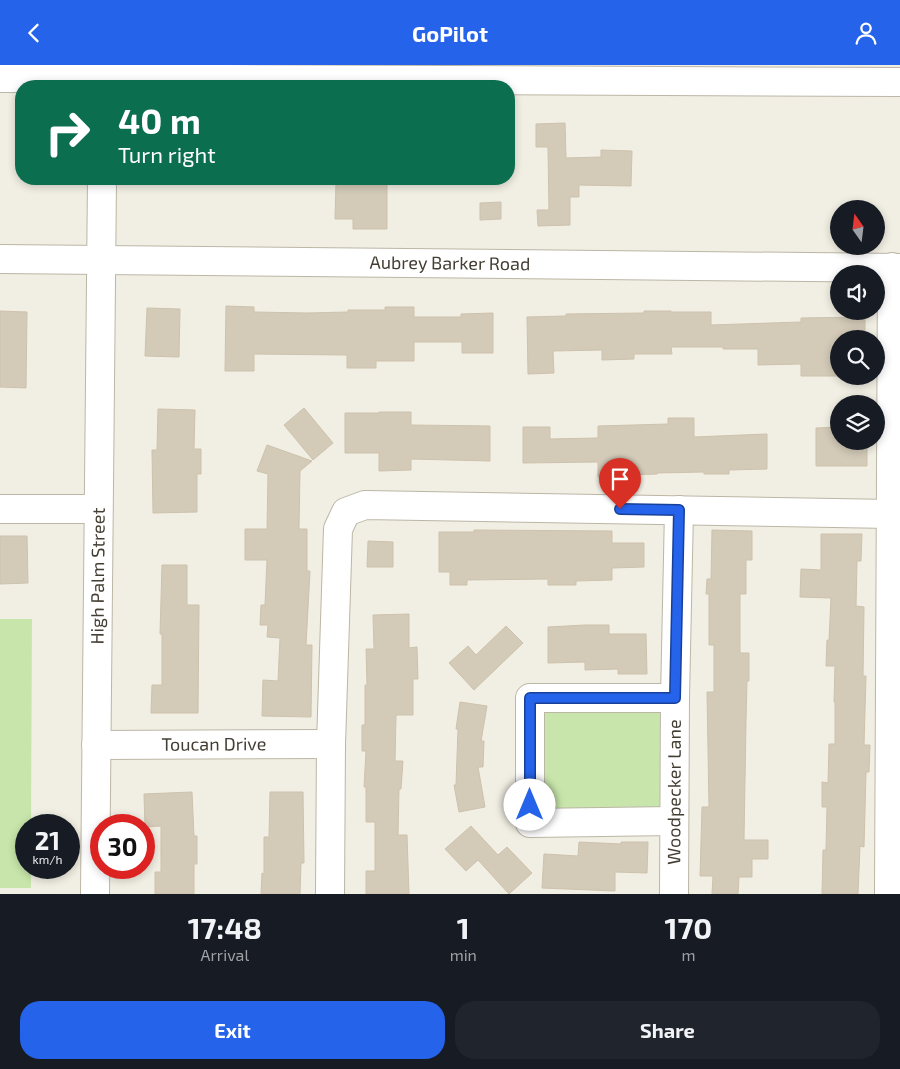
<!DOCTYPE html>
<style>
body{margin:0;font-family:"Exo 2",sans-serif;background:#20242c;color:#f1f3f6;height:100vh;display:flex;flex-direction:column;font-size:19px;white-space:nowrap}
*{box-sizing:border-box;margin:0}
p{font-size:16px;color:#9ea1a6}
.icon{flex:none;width:28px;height:28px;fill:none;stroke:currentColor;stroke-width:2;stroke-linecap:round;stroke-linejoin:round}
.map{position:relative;height:829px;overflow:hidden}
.drawer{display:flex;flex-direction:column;background:#171b24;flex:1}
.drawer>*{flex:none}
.top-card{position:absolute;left:15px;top:15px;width:500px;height:105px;border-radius:20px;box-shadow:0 2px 8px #0003;background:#0b6e4f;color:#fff;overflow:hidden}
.needle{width:32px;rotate:346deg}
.fabs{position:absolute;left:830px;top:135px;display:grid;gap:10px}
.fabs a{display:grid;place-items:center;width:55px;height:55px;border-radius:50%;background:#171b24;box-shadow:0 2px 8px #0003;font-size:25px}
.speed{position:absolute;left:15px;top:749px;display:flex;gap:10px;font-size:25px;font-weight:700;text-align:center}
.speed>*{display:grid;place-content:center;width:65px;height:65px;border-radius:50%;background:#171b24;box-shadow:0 2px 8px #0003;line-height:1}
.speed small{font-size:12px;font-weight:400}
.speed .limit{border:8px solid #d22;background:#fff;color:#111}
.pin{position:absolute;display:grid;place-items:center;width:42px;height:42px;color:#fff;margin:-51px -21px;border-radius:50% 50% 50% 0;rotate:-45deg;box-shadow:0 0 5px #0007}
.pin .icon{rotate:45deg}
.me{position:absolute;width:55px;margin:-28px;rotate:0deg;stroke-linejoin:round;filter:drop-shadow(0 0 4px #0008)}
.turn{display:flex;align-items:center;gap:18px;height:105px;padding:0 20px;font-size:22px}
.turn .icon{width:65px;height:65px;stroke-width:2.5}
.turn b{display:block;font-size:35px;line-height:42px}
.eta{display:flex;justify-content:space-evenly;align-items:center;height:85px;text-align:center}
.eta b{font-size:30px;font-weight:700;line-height:35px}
.primary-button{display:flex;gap:10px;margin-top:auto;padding:10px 20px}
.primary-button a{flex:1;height:58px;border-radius:20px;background:#2563eb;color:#fff;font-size:20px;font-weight:700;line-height:58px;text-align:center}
.primary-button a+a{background:#20242c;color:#f1f3f6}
header{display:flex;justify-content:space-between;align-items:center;height:65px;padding:0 20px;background:#2563eb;color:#fff;font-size:22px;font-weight:700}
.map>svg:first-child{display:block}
</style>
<header><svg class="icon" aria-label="back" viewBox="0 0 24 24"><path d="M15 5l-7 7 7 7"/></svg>GoPilot<svg class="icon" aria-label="person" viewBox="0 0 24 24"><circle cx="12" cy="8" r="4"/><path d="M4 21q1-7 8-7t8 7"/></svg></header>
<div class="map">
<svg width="900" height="829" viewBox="0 0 900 829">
<rect width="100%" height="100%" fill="#f1eee3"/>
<path fill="#c8e6ab" d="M 0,554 L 32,554 L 31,760 L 26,760 L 26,802 L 31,803 L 31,823 L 0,823 Z
M 540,647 L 663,647 L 662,751 L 540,750 Z"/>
<path fill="#d3cab8" stroke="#cdc2ac" d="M 565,58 L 566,93 L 601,92 L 601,85 L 632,86 L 631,121 L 579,120 L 579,132 L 570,132 L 570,160 L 538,161 L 537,145 L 549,145 L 548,82 L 536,82 L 536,59 Z
M 336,117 L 387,117 L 387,164 L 353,164 L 353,154 L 335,154 Z
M 501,137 L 501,154 L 480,155 L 480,138 Z
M 226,241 L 254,242 L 254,247 L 307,248 L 348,247 L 348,245 L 385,245 L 385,242 L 414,242 L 414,252 L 461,252 L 461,249 L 493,248 L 493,288 L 462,288 L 462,277 L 414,277 L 414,296 L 376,296 L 376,303 L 347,303 L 347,290 L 254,289 L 254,306 L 225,306 Z
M 147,243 L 180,244 L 179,292 L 145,291 Z
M 0,246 L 27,247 L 26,323 L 0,322 Z
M 644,246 L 671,246 L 671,247 L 711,247 L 711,260 L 801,257 L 801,253 L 865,252 L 865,274 L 839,274 L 839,311 L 801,311 L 801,299 L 758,300 L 758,284 L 723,284 L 723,282 L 671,282 L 672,289 L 634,289 L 634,294 L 602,295 L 602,285 L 553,286 L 554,308 L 528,309 L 527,252 L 566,251 L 566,249 L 644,248 Z
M 304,343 L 333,378 L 313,395 L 284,360 Z
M 158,344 L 195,345 L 194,384 L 201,384 L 201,409 L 197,409 L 197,447 L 153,448 L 152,385 L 157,385 Z
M 379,347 L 411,347 L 411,360 L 490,361 L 490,396 L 411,394 L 411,405 L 379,406 L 379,388 L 345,388 L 345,348 L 379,348 Z
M 668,353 L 694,353 L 694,372 L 767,369 L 767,404 L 729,405 L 729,409 L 704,409 L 704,407 L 657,408 L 657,409 L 624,410 L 624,412 L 598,412 L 598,397 L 523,398 L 523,362 L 550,362 L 550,374 L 598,373 L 598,361 L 668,359 Z
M 839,362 L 839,376 L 867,376 L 867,401 L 816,401 L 816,363 Z
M 267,380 L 312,396 L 300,406 L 299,464 L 307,464 L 307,506 L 310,506 L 306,580 L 312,580 L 311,652 L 262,651 L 263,615 L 278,616 L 280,573 L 267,572 L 268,560 L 260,560 L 261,540 L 265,540 L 267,495 L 245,495 L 245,464 L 267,464 L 268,409 L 257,406 Z
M 474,465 L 612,466 L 612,478 L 644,478 L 644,502 L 612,503 L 612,515 L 576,516 L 576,520 L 548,520 L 548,514 L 467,515 L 467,520 L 450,520 L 450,507 L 439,507 L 439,467 L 474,467 Z
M 712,465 L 752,466 L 752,495 L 746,495 L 746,529 L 740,529 L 740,588 L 749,588 L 749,616 L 747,616 L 746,656 L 744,775 L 768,775 L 768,794 L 752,794 L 752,812 L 739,812 L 738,829 L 712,829 L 713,811 L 700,811 L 702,742 L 709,742 L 707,627 L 714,627 L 714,580 L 709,580 L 709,529 L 706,529 L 707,514 L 711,514 Z
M 821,469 L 862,469 L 861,496 L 857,496 L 856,541 L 864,542 L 863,611 L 866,611 L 864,680 L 870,680 L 869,707 L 866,707 L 864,782 L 860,781 L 858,829 L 822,829 L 823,785 L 826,785 L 827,742 L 822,742 L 822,717 L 828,718 L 829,679 L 835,679 L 835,637 L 834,637 L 835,601 L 826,601 L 827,575 L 829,575 L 831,533 L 800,532 L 801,504 L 821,505 Z
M 0,471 L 27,471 L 28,518 L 0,519 Z
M 368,476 L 393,477 L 393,502 L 367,502 Z
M 162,500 L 187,500 L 187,540 L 199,540 L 198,648 L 151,648 L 152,620 L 162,620 L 162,569 L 160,569 Z
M 409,549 L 409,583 L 417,582 L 418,614 L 413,614 L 413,650 L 396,650 L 395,696 L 403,696 L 401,724 L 399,724 L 398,770 L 407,770 L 409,829 L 366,829 L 366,806 L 375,806 L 375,757 L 366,757 L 366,722 L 364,722 L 366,686 L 362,686 L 362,660 L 365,660 L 365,620 L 367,620 L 366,584 L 374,584 L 373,550 Z
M 585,560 L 609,560 L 609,569 L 646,569 L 647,609 L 618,609 L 618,604 L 585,605 L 585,597 L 548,598 L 548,562 Z
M 506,561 L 523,578 L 474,625 L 449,598 L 468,581 L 476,590 Z
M 460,637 L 487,641 L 481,676 L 484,676 L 483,702 L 478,702 L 485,742 L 459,747 L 454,720 L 456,720 L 458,664 L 456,664 Z
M 192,727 L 194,771 L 197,771 L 197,799 L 194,799 L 194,829 L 155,829 L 155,807 L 161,807 L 161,761 L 145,762 L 144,729 Z
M 270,727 L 303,727 L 304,798 L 301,798 L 300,829 L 261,829 L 262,808 L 264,809 L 264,772 L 269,772 Z
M 471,761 L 498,790 L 507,782 L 532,808 L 509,829 L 478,795 L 466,806 L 445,784 Z
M 579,777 L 621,779 L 621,777 L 648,777 L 647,808 L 615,807 L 615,826 L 542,823 L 544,789 L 578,791 Z"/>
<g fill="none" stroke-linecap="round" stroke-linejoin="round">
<defs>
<g id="minor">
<path d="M 0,13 L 900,17"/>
<path id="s1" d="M 0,194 L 900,203"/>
<path d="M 0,444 L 98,444"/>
<path id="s2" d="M 96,680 L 331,679"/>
<path d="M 674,756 L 530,758 L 530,633 L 675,633"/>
<path id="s3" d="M 95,829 L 102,114"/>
<path d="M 330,829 L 331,679 L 338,464 L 346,447 L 365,440 L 892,449"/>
<path id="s4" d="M 674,829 L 675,633 L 679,445"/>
<path d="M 889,829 L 892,202"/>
</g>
</defs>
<use href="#minor" stroke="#bcb6a6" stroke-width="30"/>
<use href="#minor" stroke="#fff" stroke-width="28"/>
</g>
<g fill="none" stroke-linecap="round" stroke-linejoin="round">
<defs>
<path id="route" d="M 530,740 L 530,633 L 675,633 L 679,445 L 620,444"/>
</defs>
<use href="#route" stroke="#184099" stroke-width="12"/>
<use href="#route" stroke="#2563eb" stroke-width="9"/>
</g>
<g text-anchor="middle" stroke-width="5" stroke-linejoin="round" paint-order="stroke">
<g font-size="18" fill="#433e33" stroke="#fff">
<text dy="6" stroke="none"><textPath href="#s1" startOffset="450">Aubrey Barker Road</textPath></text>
<text dy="6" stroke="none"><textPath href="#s3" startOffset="318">High Palm Street</textPath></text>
<text dy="6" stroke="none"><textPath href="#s2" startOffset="118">Toucan Drive</textPath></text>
<text dy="6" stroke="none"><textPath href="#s4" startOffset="102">Woodpecker Lane</textPath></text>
</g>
</g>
</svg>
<div class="fabs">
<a><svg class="needle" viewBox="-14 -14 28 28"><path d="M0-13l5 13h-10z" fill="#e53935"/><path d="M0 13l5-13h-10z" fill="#9ea1a6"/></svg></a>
<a><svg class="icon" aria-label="sound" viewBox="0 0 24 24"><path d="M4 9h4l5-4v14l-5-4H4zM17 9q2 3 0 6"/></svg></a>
<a><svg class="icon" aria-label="search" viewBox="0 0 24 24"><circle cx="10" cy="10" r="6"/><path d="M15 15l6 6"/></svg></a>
<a><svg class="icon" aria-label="layers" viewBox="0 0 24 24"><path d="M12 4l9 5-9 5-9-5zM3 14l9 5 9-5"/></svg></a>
</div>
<div class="speed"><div>21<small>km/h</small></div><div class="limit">30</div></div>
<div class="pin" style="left:620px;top:444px;background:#d93025"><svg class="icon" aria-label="arrive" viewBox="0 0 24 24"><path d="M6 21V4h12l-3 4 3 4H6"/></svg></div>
<svg class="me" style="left:530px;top:740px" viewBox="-20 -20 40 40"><circle r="19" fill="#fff"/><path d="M0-13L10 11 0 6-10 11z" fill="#2563eb"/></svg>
<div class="top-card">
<div class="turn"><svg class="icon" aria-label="right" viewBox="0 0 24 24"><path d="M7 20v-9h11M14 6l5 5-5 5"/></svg><div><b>40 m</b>Turn right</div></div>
</div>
</div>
<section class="drawer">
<div class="eta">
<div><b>17:48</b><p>Arrival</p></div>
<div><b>1</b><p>min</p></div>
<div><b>170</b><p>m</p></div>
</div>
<div class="primary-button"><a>Exit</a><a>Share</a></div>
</section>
